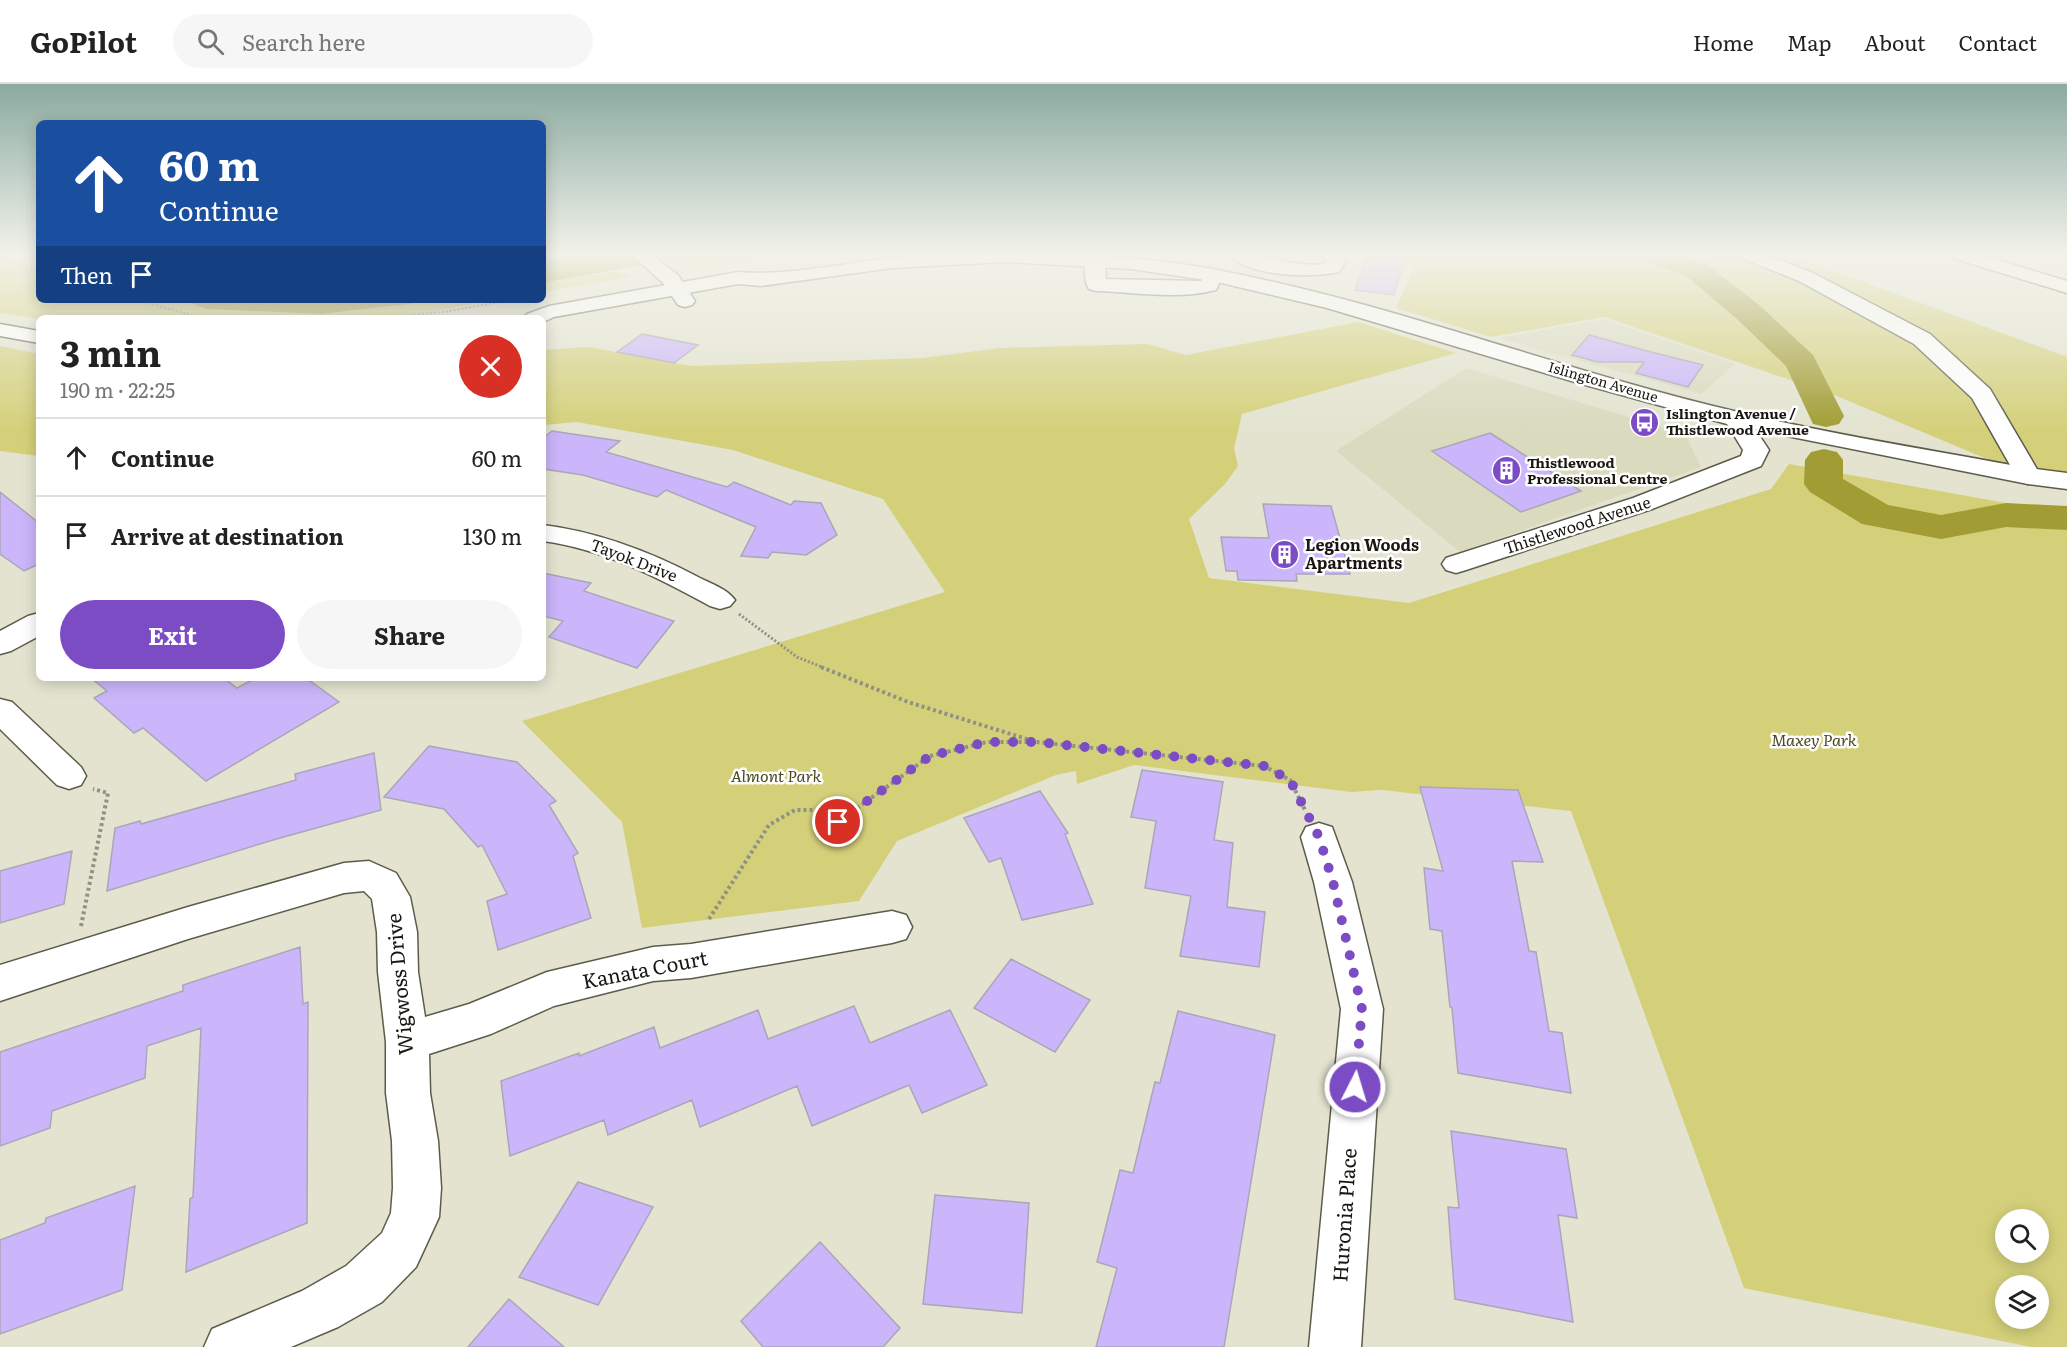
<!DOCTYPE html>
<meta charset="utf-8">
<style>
body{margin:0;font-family:Literata,serif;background:#f6f6f6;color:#222;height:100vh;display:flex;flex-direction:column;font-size:22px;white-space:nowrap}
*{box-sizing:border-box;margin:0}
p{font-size:20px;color:#767676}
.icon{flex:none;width:33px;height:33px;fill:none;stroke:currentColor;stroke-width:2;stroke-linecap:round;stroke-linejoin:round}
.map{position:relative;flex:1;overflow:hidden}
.panel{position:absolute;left:36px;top:231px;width:510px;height:366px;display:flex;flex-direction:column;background:#fff;border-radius:9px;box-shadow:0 3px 15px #0003}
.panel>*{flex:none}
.hud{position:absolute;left:36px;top:36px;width:510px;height:183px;border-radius:9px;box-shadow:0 3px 15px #0003;background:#1a4fa0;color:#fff;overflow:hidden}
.fabs{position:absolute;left:1995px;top:1125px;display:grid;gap:12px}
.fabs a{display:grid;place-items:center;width:54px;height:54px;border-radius:50%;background:#fff;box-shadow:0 3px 15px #0003;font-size:30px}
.pin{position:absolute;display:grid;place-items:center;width:51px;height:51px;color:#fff;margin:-26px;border:3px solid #fff;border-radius:50%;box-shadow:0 2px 6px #0007}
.me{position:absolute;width:66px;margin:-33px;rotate:5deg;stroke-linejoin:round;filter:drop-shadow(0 0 4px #0008)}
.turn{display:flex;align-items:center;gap:21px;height:126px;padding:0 24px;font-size:27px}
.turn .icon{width:78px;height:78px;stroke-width:2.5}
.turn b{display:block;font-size:42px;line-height:51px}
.then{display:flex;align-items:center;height:57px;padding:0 24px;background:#0003;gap:12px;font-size:22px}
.round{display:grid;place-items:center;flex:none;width:63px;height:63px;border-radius:32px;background:#f6f6f6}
.summary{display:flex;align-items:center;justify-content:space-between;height:102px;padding:0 24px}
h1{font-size:36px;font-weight:700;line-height:45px}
.action{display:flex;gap:12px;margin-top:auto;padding:12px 24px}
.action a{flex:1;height:69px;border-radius:36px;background:#7c4cc4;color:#fff;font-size:24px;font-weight:700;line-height:69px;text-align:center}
.action a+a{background:#f6f6f6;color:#222}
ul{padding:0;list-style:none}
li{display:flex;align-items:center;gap:18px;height:78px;padding:0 24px;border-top:2px solid #e0e0e0}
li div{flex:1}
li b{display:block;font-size:22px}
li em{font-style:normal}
header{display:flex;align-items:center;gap:36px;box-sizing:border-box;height:84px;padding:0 30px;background:#fff;border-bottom:2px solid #e0e0e0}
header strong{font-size:28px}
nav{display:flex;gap:33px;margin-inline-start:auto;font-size:21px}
.search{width:420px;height:54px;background:#f6f6f6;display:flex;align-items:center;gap:15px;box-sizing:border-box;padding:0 21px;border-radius:33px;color:#767676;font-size:22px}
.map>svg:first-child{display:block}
</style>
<header>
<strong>GoPilot</strong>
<div class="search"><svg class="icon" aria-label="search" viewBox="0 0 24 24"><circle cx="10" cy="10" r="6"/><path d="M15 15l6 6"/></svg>Search here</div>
<nav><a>Home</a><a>Map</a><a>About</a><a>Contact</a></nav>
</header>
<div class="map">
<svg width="2067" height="1263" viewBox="0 0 2067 1263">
<rect width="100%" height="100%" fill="#e3e3d0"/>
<path fill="#dadabf" d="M 1604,235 L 1735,280 L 1701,310 L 1498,254 Z
M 1466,284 L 1685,350 L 1701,383 L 1460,468 L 1336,367 Z"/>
<path fill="#d4d07a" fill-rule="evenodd" d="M 0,171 L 39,171 L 39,216 L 184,216 L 206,225 L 321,230 L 443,216 L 498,216 L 392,234 L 39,235 L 0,229 Z
M 676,171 L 800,171 L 696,185 Z
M 1409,171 L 1790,171 L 2067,273 L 2067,392 L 2018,388 L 1832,310 L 1604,233 L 1491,253 L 1396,224 L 1414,184 Z
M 616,187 L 631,193 L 543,208 L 543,199 Z
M 1358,238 L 1456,269 L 1242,330 L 1234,364 L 1238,382 L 1225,400 L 1189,435 L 1209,494 L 1409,519 L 1771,405 L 1789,380 L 2067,430 L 2067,1263 L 2031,1263 L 1744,1204 L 1571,727 L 1382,706 L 1351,708 L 1134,681 L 1077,700 L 1076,687 L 1056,691 L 897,757 L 859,817 L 642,844 L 622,738 L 522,637 L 945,508 L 883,415 L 733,366 L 577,338 L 543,341 L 543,266 L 588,263 L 691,282 L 922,274 L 1000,264 L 1147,260 L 1186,271 ZM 2006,1136 L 2038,1136 L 2038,1168 L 2006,1168 ZM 2006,1202 L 2038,1202 L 2038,1234 L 2006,1234 Z
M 0,262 L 39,270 L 39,372 L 0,367 Z"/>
<path fill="#a19c33" d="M 578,171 L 694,171 L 543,199 L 543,176 Z
M 184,216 L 443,216 L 321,230 L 206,225 Z"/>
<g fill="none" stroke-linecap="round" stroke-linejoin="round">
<path fill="#a19c33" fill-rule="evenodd" d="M 1640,171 L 1681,171 L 1705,179 L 1759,221 L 1813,271 L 1844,332 L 1839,340 L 1826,343 L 1813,340 L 1786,282 L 1737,235 L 1685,191 L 1644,177 Z
M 1824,365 L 1837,368 L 1843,376 L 1843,395 L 1888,421 L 1941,431 L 2006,419 L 2067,422 L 2067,446 L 2006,443 L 1941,455 L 1862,440 L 1810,408 L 1804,400 L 1805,376 L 1811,368 Z"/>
</g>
<path fill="#cbb5fb" stroke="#aba6b8" stroke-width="1.5" d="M 1367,171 L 1406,171 L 1394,211 L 1355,206 Z
M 642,250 L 698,261 L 674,279 L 617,268 Z
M 1589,251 L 1651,268 L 1703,281 L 1688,303 L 1636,289 L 1644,278 L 1598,278 L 1572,271 Z
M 552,347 L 620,357 L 606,368 L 727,403 L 734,398 L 791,421 L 794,417 L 821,419 L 837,451 L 806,471 L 772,468 L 768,474 L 741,472 L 756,443 L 666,406 L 657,413 L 583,391 L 543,385 L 543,354 Z
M 1490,349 L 1581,407 L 1521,428 L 1432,367 Z
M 0,408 L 39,439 L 39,480 L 24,487 L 0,470 Z
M 1263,420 L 1331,422 L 1350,490 L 1296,490 L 1297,497 L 1238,496 L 1237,487 L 1226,487 L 1221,453 L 1269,454 Z
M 543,489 L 591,499 L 584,507 L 674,537 L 637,584 L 549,553 L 563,537 L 543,532 Z
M 91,594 L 224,594 L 237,604 L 256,594 L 306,594 L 339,618 L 206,697 L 143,644 L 134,649 L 94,614 L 107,607 Z
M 429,662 L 517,678 L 556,717 L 549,721 L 578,769 L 573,772 L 591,834 L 498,866 L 487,817 L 507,810 L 482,761 L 478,763 L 444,725 L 384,713 Z
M 374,669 L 381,726 L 273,756 L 107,807 L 115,744 L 140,737 L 141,740 L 296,696 L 295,690 Z
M 1142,686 L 1223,698 L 1214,756 L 1233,759 L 1227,823 L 1265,828 L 1259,883 L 1180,872 L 1191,812 L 1145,804 L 1156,737 L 1131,733 Z
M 1420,703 L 1518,706 L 1543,778 L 1512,777 L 1529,867 L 1536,868 L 1549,947 L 1562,949 L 1571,1009 L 1458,989 L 1452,924 L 1450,923 L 1442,847 L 1430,845 L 1424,784 L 1443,787 Z
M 1040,707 L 1068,749 L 1065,750 L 1093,820 L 1022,836 L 1001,774 L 989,778 L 964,734 Z
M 72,767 L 64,820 L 0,839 L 0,787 Z
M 300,863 L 303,920 L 308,918 L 307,1139 L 186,1188 L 190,1115 L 193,1113 L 201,944 L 147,962 L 145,994 L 52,1027 L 50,1044 L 0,1062 L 0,968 L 183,907 L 183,901 Z
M 1011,875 L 1090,916 L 1055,968 L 974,924 Z
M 854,922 L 870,959 L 950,926 L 987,1001 L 922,1029 L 909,1001 L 812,1042 L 797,1002 L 700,1043 L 692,1016 L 608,1051 L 604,1036 L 510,1072 L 501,997 L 579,969 L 579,972 L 654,943 L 660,964 L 758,926 L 768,955 Z
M 1178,927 L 1275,951 L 1224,1263 L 1096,1263 L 1117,1184 L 1097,1178 L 1120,1086 L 1133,1089 L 1155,998 L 1160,999 Z
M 1451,1047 L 1566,1065 L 1577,1134 L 1558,1131 L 1573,1238 L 1455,1215 L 1448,1123 L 1459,1124 Z
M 578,1098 L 653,1123 L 598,1221 L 519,1193 Z
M 135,1102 L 122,1206 L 0,1250 L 0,1156 L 45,1139 L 46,1134 Z
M 935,1111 L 1029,1119 L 1022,1229 L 923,1220 Z
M 820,1158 L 900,1244 L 883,1263 L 763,1263 L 741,1237 Z
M 509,1215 L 564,1263 L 468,1263 Z"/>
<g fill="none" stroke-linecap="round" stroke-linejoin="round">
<defs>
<path id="minor" d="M 632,171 L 652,171 L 678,191 L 695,217 L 692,221 L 685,223 L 678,221 L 663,199 Z
M 1094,171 L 1102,172 L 1105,176 L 1106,195 L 1201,197 L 1206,187 L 1220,187 L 1223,191 L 1216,206 C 1178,216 1135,208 1096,207 L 1089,205 C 1084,198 1083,179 1088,172 Z
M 1231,171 C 1263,168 1292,184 1325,180 L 1326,177 L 1323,171 L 1341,171 L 1346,177 L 1339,188 C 1315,194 1246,193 1231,171 Z
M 1741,171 L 1767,171 L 1813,189 L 1930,250 L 1990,305 L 2041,392 L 2037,397 L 2028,400 L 2019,397 L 1972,314 L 1914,260 L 1799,197 L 1744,175 Z
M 1953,171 L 1982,171 L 2067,197 L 2067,209 L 1956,175 Z
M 1736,328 L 1745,330 L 1769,366 L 1761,382 L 1652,425 L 1466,486 L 1456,489 L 1446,486 L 1442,480 L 1446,474 L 1633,414 L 1741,372 L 1743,366 L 1724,335 L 1727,330 Z
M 543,441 C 599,448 651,468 700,494 C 712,500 727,505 735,516 L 730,522 L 720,525 L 710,522 C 657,493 603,465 543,457 Z
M 39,529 L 39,552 L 11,567 L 0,570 L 0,547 L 28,532 Z
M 0,615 L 12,618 L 81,683 L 86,692 L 81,701 L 69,705 L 57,701 L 0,645 Z
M 1319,739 L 1332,743 L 1352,798 L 1383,925 L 1361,1263 L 1309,1263 L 1341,925 L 1314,798 L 1301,753 L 1306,743 Z
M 369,777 L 396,789 L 410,813 L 417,848 L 418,888 L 425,933 L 469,920 L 547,888 L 653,863 L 691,860 L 892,827 L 906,831 L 912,843 L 906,855 L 892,859 L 691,894 L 653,897 L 554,922 L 491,950 L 429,970 L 430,1009 L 438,1057 L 441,1104 L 439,1133 L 416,1183 L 382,1218 L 338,1243 L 291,1263 L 204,1263 L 212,1245 L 302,1207 L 346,1182 L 382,1149 L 391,1129 L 393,1104 L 392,1057 L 386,1009 L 386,958 L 378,888 L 377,848 L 372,815 L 364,807 L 344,809 L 188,855 L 0,917 L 0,881 L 188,823 L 344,779 Z"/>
<path id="major" d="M 924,171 C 1021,171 1117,167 1212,185 C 1391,218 1561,287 1738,328 C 1834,351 1932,366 2028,384 L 2067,389 L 2067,405 L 2028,400 L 1727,340 L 1578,299 L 1327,224 L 1213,197 L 1131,185 L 1005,178 L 892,184 L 761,202 L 738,200 L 554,233 L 543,238 L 543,234 L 523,234 L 527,230 L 549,222 L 738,188 C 796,193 864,174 924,171 Z
M 0,240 L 39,247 L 39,259 L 0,252 Z"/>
</defs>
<use href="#minor" stroke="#5c5c4b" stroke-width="3"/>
<use href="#major" stroke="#5c5c4b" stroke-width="3"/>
<path stroke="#919183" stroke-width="2" stroke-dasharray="2 2" stroke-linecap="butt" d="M 0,175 L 39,187
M 137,216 L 202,234
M 386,234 L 450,227 L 510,216"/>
<path stroke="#919183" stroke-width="3" stroke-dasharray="2 2" stroke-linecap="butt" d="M 739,530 L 797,573 L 824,584"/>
<path stroke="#919183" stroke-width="4" stroke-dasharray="3 3" stroke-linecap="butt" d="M 821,583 L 908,618 L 1033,657
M 709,835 L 769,741 L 795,726 L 815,726 L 839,737 L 930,672 L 987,658 L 1037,658 L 1264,682 L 1290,696 L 1306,728
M 81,842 L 108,709 L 93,705"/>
<use href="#minor" fill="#fff" fill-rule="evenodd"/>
<use href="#major" fill="#fff" fill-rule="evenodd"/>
</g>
<linearGradient id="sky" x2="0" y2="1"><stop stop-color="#8baaa0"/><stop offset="0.49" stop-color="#f2f2ea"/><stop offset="1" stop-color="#f2f2ea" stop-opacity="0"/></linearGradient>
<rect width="2067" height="347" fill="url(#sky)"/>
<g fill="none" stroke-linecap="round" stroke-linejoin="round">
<path stroke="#7c4cc4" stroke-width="10" stroke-dasharray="0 18" d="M 838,738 L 930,672 L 987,658 L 1037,658 L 1264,682 L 1290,696 L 1319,753 L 1333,798 L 1362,925 L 1355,1003"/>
</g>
<defs>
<symbol id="bus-disc" viewBox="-11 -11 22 22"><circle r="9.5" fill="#7c4cc4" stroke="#fff"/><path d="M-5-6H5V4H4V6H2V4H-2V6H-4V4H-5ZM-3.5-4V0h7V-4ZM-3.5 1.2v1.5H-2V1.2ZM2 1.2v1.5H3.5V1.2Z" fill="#fff"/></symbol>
<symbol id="building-disc" viewBox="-11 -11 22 22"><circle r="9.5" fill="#7c4cc4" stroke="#fff"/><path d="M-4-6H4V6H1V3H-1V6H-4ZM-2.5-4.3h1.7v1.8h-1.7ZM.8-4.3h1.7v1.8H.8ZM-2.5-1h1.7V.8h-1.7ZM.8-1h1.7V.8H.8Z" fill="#fff"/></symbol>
</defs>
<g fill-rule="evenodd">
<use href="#bus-disc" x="1628" y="322" width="33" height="33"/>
<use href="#building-disc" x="1490" y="370" width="33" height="33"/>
<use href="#building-disc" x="1268" y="454" width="33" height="33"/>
</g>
<g text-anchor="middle" stroke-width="5" stroke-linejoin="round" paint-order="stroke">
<g font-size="14" fill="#181711" stroke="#fff">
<text transform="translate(1603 298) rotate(16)" y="5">Islington Avenue</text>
</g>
<g font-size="14" font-weight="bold" fill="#181711" stroke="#fff" text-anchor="start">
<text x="1666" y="335">Islington Avenue /<tspan x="1666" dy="16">Thistlewood Avenue</tspan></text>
<text x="1527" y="384">Thistlewood<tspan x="1527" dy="16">Professional Centre</tspan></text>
</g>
<g font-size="16" fill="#181711" stroke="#fff">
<text transform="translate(1577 441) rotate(-18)" y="6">Thistlewood Avenue</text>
<text transform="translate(634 476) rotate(21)" y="6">Tayok Drive</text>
</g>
<g font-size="16" font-weight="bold" fill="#181711" stroke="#fff" text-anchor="start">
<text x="1305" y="467">Legion Woods<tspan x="1305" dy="18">Apartments</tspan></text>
</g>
<g font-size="16" font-style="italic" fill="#4b491f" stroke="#fff">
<text x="1814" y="662">Maxey Park</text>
<text x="776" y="698">Almont Park</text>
</g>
<g font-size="20" fill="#181711" stroke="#fff">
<text transform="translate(645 886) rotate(-11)" y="7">Kanata Court</text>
<text transform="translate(400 900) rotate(-95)" y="7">Wigwoss Drive</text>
<text transform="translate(1345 1131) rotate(-86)" y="7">Huronia Place</text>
</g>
</g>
</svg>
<div class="fabs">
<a><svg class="icon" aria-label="search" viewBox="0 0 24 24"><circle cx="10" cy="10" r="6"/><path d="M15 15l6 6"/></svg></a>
<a><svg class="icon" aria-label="layers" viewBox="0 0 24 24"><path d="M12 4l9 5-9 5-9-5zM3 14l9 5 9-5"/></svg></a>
</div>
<div class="pin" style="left:838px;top:738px;background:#d93025"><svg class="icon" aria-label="arrive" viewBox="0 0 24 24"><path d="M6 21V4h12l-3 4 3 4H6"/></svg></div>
<svg class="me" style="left:1355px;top:1003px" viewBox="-20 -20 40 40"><circle r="17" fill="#7c4cc4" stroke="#fff" stroke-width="3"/><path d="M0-11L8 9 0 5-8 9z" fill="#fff"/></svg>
<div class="hud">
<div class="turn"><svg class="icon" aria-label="ahead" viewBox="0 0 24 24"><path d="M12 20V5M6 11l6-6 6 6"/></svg><div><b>60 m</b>Continue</div></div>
<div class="then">Then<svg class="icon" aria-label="arrive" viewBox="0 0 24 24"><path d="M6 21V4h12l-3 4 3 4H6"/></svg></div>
</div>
<section class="panel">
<div class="summary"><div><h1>3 min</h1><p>190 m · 22:25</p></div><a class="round" style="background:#d93025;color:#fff"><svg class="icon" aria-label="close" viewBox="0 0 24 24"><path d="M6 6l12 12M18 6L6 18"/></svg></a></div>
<ul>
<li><svg class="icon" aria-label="ahead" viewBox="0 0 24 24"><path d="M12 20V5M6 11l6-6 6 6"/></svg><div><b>Continue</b></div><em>60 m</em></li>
<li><svg class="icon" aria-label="arrive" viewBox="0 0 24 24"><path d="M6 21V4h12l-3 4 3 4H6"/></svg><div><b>Arrive at destination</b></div><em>130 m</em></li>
</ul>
<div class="action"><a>Exit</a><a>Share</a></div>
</section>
</div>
